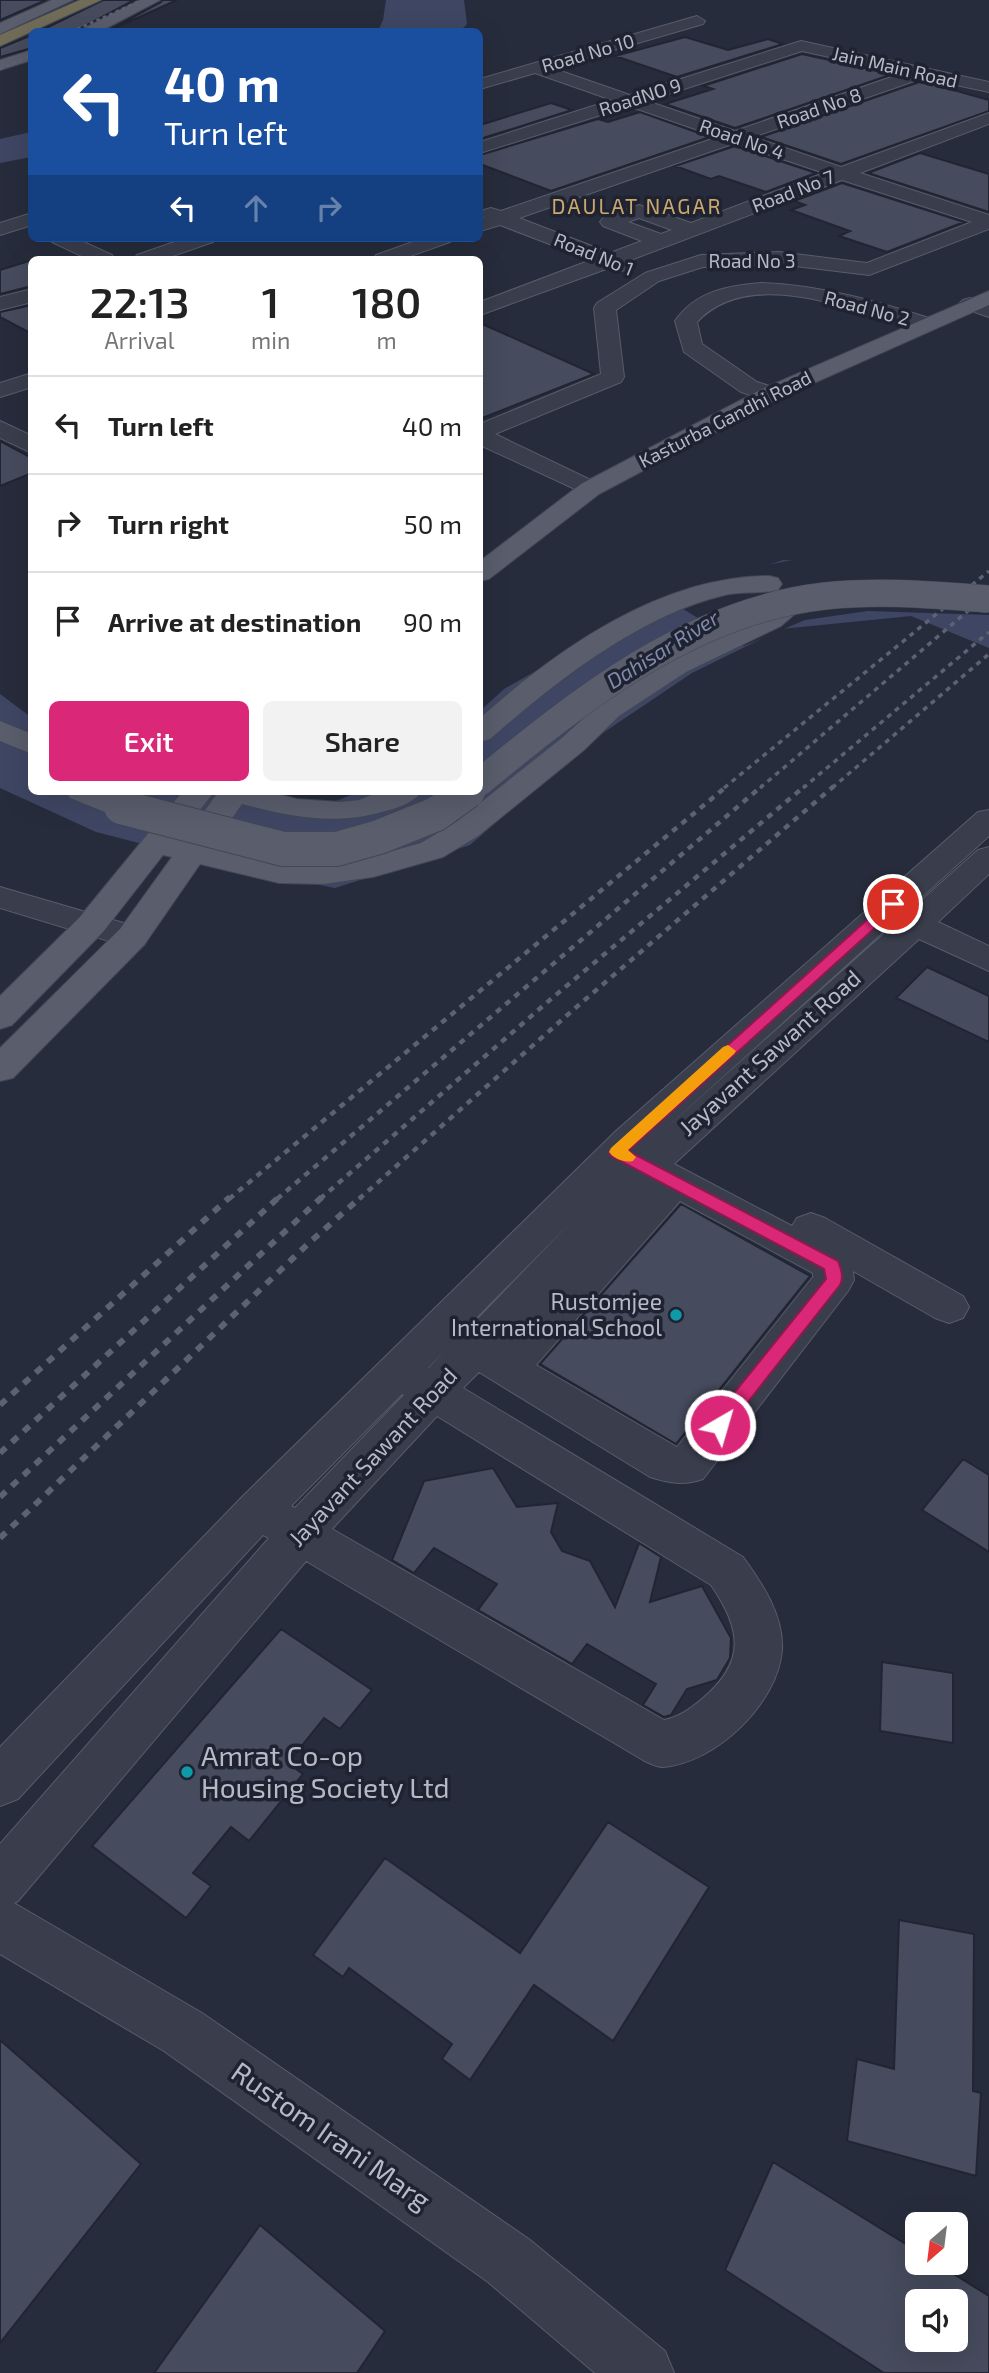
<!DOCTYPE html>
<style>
body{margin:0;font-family:"Exo 2",sans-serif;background:#f2f2f2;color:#222;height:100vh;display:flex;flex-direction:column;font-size:26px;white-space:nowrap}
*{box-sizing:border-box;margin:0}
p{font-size:23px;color:#767676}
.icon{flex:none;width:38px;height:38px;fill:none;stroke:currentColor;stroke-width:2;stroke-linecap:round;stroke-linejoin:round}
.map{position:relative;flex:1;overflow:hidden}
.details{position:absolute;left:28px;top:256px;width:455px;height:539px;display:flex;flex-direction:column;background:#fff;border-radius:10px;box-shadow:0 7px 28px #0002}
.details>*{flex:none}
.guide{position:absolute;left:28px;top:28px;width:455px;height:214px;border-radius:10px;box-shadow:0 7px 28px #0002;background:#1a4fa0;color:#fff;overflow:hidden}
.needle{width:46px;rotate:208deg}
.controls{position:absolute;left:905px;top:2212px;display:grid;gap:14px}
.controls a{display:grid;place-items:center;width:63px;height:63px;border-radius:10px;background:#fff;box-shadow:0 7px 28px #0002;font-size:35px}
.pin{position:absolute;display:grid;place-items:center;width:60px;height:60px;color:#fff;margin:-30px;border:4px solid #fff;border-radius:50%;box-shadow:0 2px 7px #0007}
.me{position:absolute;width:77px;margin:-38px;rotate:38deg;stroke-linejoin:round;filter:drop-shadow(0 0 5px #0008)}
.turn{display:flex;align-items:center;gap:24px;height:147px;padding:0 21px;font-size:32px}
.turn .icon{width:91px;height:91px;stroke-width:2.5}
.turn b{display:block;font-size:49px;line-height:60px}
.lanes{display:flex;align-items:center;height:66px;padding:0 21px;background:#0003;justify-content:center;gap:35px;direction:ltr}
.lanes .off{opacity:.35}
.eta{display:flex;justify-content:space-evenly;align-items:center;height:119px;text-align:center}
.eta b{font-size:42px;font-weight:600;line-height:49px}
.button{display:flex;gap:14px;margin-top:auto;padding:14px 21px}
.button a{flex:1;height:80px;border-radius:10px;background:#db2777;color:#fff;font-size:28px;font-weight:600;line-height:80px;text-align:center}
.button a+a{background:#f2f2f2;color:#222}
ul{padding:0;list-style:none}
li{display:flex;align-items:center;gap:21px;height:98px;padding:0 21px;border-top:2px solid #e0e0e0}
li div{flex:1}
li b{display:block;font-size:26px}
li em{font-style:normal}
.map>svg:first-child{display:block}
</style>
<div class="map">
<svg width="989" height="2373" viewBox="0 0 989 2373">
<rect width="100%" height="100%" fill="#272c3c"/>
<path fill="#3e4663" d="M 386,0 L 464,0 L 467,24 L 460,31 L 378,31 L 383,20 Z
M 31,132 L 31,157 L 0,163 L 0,139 Z
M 783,560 L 961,569 L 989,577 L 989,648 L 911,616 L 781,629 L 692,673 L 588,743 L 470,845 L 335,888 L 244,870 L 96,832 L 0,788 L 0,694 L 31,717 L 32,791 L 259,791 L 321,807 L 361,791 L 480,791 L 480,711 L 504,689 L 658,602 Z"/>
<path fill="#272c3c" d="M 804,558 L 961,565 L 989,574 L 989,615 L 868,611 L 805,620 L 744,646 L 665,598 L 750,568 Z"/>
<path fill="#464b5d" stroke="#212533" stroke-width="2" fill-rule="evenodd" d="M 0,0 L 46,0 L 0,20 Z
M 103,0 L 134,0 L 74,32 L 38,32 Z
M 162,0 L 177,0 L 106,32 L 161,2 Z
M 32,35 L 32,48 L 0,57 L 0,48 Z
M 685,37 L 728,50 L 768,39 L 783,44 L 677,77 L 615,56 Z
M 802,54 L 893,74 L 735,128 L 665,104 L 713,89 L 703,86 Z
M 922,81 L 989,100 L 989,111 L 841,164 L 761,137 Z
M 551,103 L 572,110 L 480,139 L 480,125 Z
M 640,112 L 710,137 L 551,191 L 480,164 L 480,155 L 598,119 L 608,122 Z
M 735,146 L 816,173 L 766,192 L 719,176 L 711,179 L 675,166 Z
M 920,153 L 989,174 L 989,212 L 868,173 Z
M 842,183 L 964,222 L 887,252 L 839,236 L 850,231 L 791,210 L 805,205 L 794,201 Z
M 32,260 L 32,286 L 0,294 L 0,270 Z
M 32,305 L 32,334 L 0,317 L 0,312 Z
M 480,323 L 594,374 L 480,419 Z
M 0,441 L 32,458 L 32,473 L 0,486 Z
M 927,967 L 989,996 L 989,1042 L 896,998 Z
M 681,1204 L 810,1276 L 676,1444 L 540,1364 Z
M 963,1459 L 989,1475 L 989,1552 L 922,1510 Z
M 493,1468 L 517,1507 L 558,1503 L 551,1532 L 562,1551 L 590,1561 L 615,1607 L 639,1543 L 661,1557 L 650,1602 L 702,1586 L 731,1638 L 730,1658 L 717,1680 L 687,1689 L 671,1715 L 664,1717 L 643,1705 L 656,1684 L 587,1644 L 572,1664 L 478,1610 L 497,1584 L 434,1548 L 414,1573 L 392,1560 L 424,1481 Z
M 281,1629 L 372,1690 L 340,1729 L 324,1718 L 288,1763 L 303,1774 L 249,1841 L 231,1827 L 193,1873 L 211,1886 L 186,1918 L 92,1846 Z
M 882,1662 L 953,1673 L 953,1743 L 880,1731 Z
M 608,1822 L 709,1887 L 613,2041 L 534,1985 L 470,2080 L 442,2059 L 452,2044 L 349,1968 L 343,1977 L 313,1955 L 385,1858 L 520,1953 Z
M 899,1920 L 974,1934 L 973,2091 L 981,2093 L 976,2176 L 847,2141 L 857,2059 L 894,2069 Z
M 0,2040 L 141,2164 L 0,2343 Z
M 773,2162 L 917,2251 L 917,2263 L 936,2263 L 989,2296 L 989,2373 L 884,2373 L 725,2270 ZM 917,2301 L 956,2301 L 956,2340 L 917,2340 Z
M 260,2225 L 385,2331 L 357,2373 L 154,2373 Z"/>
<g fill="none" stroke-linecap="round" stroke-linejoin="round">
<defs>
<path id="minor" d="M 697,16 L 705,21 L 703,24 L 552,68 L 630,95 L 801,41 L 989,82 L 989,92 L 923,78 L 753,137 L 841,167 L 989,113 L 989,124 L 860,173 L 989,215 L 989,229 L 869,275 L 779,264 L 703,267 L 659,281 L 616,310 L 624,377 L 621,382 L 495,434 L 599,484 L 602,489 L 599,494 L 590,496 L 480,445 L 480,424 L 601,374 L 594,308 L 597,303 L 645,273 L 701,255 L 779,252 L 867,263 L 972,222 L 842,180 L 628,261 L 631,265 L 628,269 L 621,271 L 609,268 L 480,315 L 480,302 L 591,260 L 500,225 L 480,231 L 480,219 L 484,217 L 481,214 L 484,210 L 491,208 L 501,211 L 718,137 L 629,106 L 480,153 L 480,142 L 612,100 L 535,73 L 480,89 L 480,79 ZM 802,51 L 903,73 L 735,131 L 647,101 ZM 735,143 L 824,173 L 691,223 L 639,205 L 603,218 L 600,222 L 603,226 L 642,241 L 610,253 L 519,218 ZM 639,218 L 672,230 L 661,234 L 628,222 Z
M 32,213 L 32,225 L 0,235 L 0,223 Z
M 49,238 L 75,238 L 112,255 L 115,259 L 88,259 L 52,242 Z
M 186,238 L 216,238 L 213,242 L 164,259 L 134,259 L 137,255 Z
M 424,238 L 453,238 L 450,242 L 402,259 L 373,259 L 376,255 Z
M 761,283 C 820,285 876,301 932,319 L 935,324 L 932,329 L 924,330 C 859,314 752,263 697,322 L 702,344 L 757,382 L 778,389 L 781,394 L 778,399 L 770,401 L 741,392 L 684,352 L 675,321 C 696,291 727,286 761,283 Z
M 32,289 L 32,302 L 0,310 L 0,297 Z
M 970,298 L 989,304 L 989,317 L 963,308 L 959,304 L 963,300 Z
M 32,373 L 32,387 L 0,397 L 0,383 Z
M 0,421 L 32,436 L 32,453 L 0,438 Z
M 989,810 L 989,836 L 655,1138 L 978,850 L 989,847 L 989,874 L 938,922 L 989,946 L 989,971 L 919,939 L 674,1164 L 792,1226 L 797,1218 L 811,1213 L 825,1218 L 963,1296 L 969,1307 L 963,1318 L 949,1323 L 935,1318 L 853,1271 L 854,1280 L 848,1291 L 703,1479 C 684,1486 669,1483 650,1477 L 479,1372 L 463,1388 L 743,1557 C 762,1583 784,1616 782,1650 C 778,1703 716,1763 663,1767 C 656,1767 649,1763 643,1760 L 306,1561 L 18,1901 L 14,1903 L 202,2013 L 530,2240 L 665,2351 L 674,2373 L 595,2373 L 488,2282 L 164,2051 L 0,1954 L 0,1844 L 269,1538 L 263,1535 L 18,1799 L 0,1806 L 0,1747 L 243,1496 L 616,1131 L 978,812 ZM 680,1201 L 813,1273 L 813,1277 L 677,1447 L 536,1365 ZM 573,1220 L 471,1326 L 469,1325 ZM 444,1351 L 429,1368 L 428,1368 ZM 402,1394 L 404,1395 L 295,1508 L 291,1506 ZM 437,1416 L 711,1585 C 742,1630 746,1662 702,1699 C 690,1709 679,1717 664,1720 L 332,1529 Z
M 0,887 L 144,929 L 149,937 L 144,945 L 132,948 L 0,908 Z"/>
<path id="major" d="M 52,0 L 73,0 L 0,34 L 0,23 Z
M 140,0 L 160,0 L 99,32 L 77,32 Z
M 32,50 L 32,60 L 0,70 L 0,60 Z
M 989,291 L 989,305 L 778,399 L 599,494 L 489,579 L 480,581 L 480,561 L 581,484 L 762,389 Z
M 769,576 L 778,578 L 782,584 L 778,590 C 761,594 743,591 725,595 C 640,615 555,682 490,739 L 480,742 L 480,718 C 558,649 661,576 769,576 Z
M 798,592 L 808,594 L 811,600 L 781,626 L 686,672 L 619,716 L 584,750 L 478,836 L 443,857 L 373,877 L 324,884 L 279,883 L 200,864 L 144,945 L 13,1078 L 0,1081 L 0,1048 L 120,929 L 172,857 L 163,855 L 103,932 L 12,1025 L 0,1029 L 0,996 L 79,918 L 183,791 L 265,791 L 297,799 L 340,802 L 359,800 L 382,791 L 422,791 C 415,802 398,808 385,811 C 335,826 291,817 242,804 L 212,847 L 279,863 L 324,864 L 371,857 L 421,843 L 456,822 L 562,738 L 599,704 L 666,660 L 761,614 L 788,594 ZM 214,792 L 216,795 L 184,840 L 177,839 Z
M 0,721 L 32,734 L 32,754 L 0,741 Z
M 66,791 C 88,791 122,786 137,807 L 132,814 L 121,816 L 110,814 L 70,798 Z"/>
<path id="highway" d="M 80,0 L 101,0 L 0,46 L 0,35 Z"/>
</defs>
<use href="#minor" stroke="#585c6a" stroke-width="2"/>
<use href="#major" stroke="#434755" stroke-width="2"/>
<use href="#highway" stroke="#454957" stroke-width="2"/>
<use href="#minor" fill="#3a3e4c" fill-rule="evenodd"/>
<use href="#major" fill="#595d6c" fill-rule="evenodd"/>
<use href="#highway" fill="#716c58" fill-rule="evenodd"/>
<path stroke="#5d6273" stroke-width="2.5" stroke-dasharray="3.5 3.5" stroke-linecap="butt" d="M 71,32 L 142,0
M 0,69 L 32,55"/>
<path stroke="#5d6273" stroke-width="3.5" stroke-dasharray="5 5" stroke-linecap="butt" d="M 724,788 L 989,571
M 760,788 L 989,593
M 803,788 L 989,632
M 832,788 L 989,654"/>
<path stroke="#5d6273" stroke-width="4.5" stroke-dasharray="6 6" stroke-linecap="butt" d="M 229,1199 L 727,786
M 277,1199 L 762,786
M 320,1199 L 551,999 L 805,786
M 359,1199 L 573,1010 L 834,786"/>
<path stroke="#5d6273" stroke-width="6" stroke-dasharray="8 8" stroke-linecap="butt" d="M 0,1405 L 230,1197
M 0,1453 L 279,1197
M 0,1497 L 322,1197
M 0,1538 L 310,1242 L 361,1197"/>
<defs>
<path id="major-bridge-far1" d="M 480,782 C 580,700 691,611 825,596 C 880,590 934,595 989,599"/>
<path id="major-bridge" d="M 121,807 L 283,849 L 337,849 L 379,837 L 436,814 L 468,791"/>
</defs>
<use href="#major-bridge-far1" stroke="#434755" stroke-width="28" stroke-linecap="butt"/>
<use href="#major-bridge" stroke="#434755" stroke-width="36" stroke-linecap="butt"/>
<use href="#major-bridge-far1" stroke="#595d6c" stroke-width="27"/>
<use href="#major-bridge" stroke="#595d6c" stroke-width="34"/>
</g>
<path fill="#db2777" stroke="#8e194d" stroke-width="2" d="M 893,900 L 898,901 L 898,907 L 628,1151 L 838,1261 C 841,1268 844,1278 840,1285 L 726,1430 L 720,1432 L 713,1430 L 711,1425 L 713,1419 L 826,1279 L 824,1269 L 611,1156 L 609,1152 L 888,901 Z"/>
<path fill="#f59e0b" d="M 728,1045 L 736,1051 L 734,1054 L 628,1150 L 636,1157 L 633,1161 C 625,1163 614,1159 609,1152 L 611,1148 L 723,1047 Z"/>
<g fill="#0f9aa8" stroke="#1f2331" stroke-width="2.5">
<circle cx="676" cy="1315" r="7"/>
<circle cx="187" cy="1772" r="7"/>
</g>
<g text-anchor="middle" stroke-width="7" stroke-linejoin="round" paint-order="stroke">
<g font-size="19" fill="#b6bac7" stroke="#1f2331">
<text transform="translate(588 53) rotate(-16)" y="7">Road No 10</text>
<text transform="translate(895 67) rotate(13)" y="7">Jain Main Road</text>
<text transform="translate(640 97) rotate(-18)" y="7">RoadNO 9</text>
<text transform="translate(819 108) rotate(-19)" y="7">Road No 8</text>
<text transform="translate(742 139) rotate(19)" y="7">Road No 4</text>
<text transform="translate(793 191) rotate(-21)" y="7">Road No 7</text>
<text transform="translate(594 254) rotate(22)" y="7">Road No 1</text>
<text x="752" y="268">Road No 3</text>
<text transform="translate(867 308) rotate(15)" y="7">Road No 2</text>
<text transform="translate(725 419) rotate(-27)" y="7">Kasturba Gandhi Road</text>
</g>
<g font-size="21" letter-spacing="2" fill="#caa86e" stroke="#1f2331">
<text x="637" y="214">DAULAT NAGAR</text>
</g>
<g font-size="21" font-style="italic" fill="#818bac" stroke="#1f2331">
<text transform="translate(663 650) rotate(-32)" y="7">Dahisar River</text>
</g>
<g font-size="23" fill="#b6bac7" stroke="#1f2331">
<text transform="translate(770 1053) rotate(-42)" y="8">Jayavant Sawant Road</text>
<text transform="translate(373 1457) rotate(-47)" y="8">Jayavant Sawant Road</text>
</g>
<g font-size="23" fill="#b6bac7" stroke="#1f2331" text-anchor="end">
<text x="662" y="1310">Rustomjee<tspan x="662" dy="26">International School</tspan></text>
</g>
<g font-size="28" fill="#b6bac7" stroke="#1f2331" text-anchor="start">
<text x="201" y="1766">Amrat Co-op<tspan x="201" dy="32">Housing Society Ltd</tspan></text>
</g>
<g font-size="28" fill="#b6bac7" stroke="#1f2331">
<text transform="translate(331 2136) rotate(35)" y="10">Rustom Irani Marg</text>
</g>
</g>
</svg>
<div class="controls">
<a><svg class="needle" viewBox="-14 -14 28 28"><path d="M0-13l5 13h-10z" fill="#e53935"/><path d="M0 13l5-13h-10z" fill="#767676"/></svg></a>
<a><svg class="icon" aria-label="sound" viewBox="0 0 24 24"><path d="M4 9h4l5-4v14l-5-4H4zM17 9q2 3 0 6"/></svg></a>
</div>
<div class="pin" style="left:893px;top:904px;background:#d93025"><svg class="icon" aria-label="arrive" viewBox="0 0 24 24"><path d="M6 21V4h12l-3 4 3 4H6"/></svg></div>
<svg class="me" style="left:720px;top:1425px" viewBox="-20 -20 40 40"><circle r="17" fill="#db2777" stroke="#fff" stroke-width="3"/><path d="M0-11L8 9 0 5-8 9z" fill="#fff"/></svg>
<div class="guide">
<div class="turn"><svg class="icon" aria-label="left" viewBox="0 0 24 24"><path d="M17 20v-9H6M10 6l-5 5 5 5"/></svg><div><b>40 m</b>Turn left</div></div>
<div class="lanes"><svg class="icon" aria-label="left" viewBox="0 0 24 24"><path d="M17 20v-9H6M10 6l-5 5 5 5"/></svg><svg class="icon off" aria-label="ahead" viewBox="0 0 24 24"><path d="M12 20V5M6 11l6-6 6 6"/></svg><svg class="icon off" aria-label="right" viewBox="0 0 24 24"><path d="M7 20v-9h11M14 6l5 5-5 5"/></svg></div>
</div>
<section class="details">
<div class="eta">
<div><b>22:13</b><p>Arrival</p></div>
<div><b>1</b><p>min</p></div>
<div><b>180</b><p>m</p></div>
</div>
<ul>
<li><svg class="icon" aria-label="left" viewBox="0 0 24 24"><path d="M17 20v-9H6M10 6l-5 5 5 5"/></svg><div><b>Turn left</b></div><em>40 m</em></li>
<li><svg class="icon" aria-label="right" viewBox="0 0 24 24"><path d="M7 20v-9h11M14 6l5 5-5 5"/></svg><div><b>Turn right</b></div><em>50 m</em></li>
<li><svg class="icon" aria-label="arrive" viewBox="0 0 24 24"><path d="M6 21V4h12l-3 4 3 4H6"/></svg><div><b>Arrive at destination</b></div><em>90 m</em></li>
</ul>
<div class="button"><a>Exit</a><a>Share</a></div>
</section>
</div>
